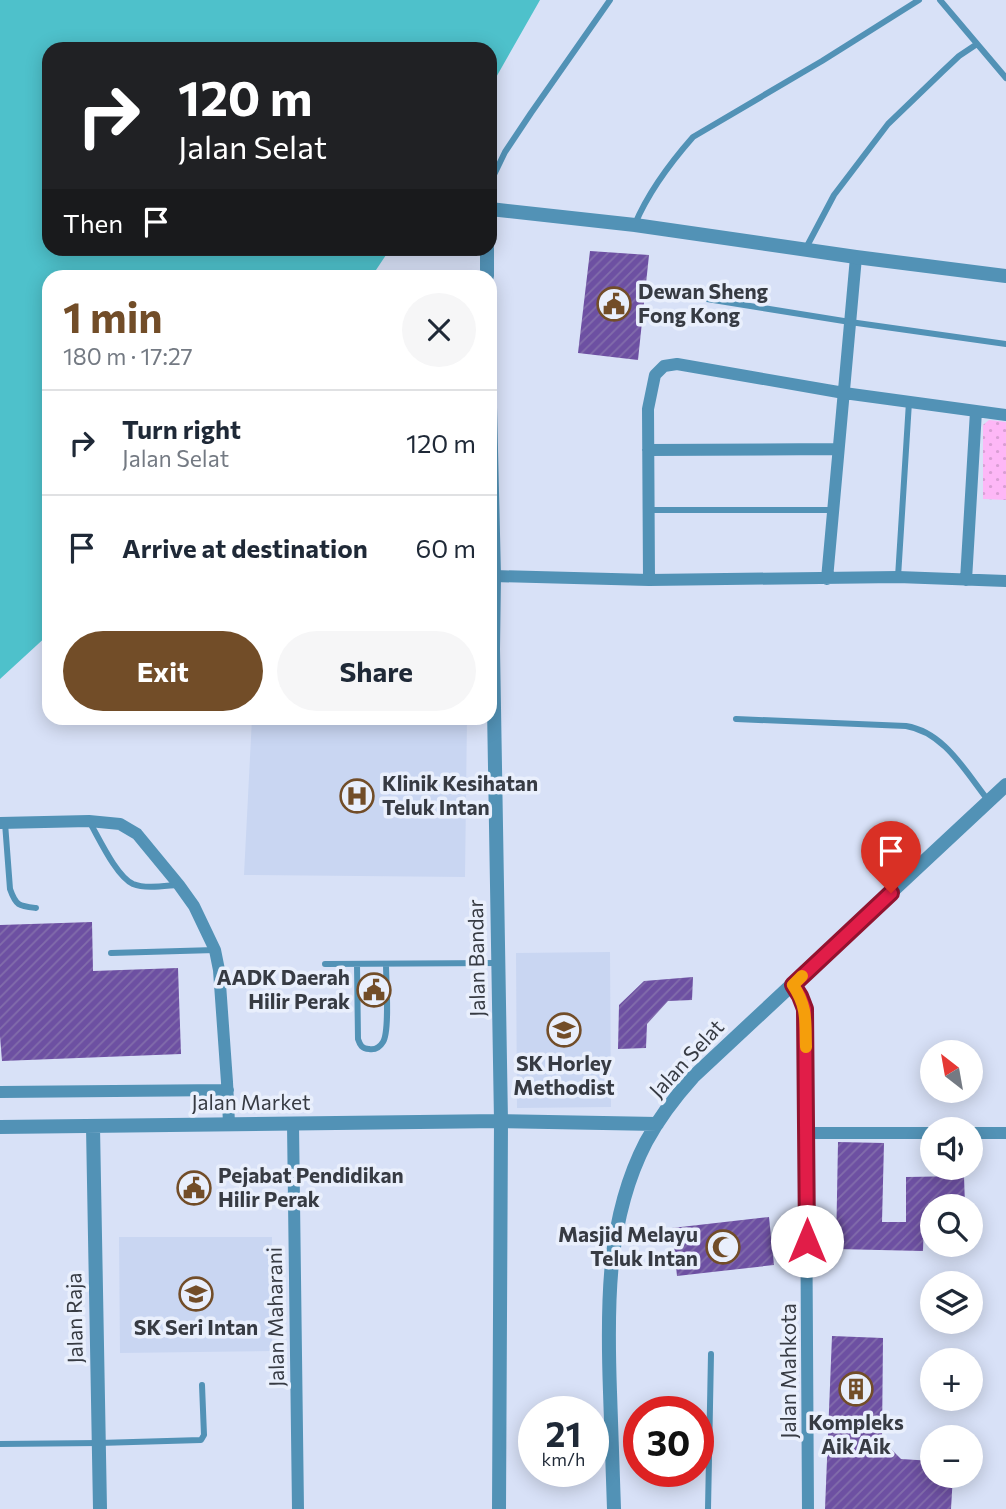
<!DOCTYPE html>
<meta charset="utf-8">
<style>
body{margin:0;font-family:Commissioner,sans-serif;background:#f6f6f7;color:#1f2937;height:100vh;display:flex;flex-direction:column;font-size:26px;white-space:nowrap}
*{box-sizing:border-box;margin:0}
p{font-size:23px;color:#747a83}
.icon{flex:none;width:38px;height:38px;fill:none;stroke:currentColor;stroke-width:2;stroke-linecap:round;stroke-linejoin:round}
.map{position:relative;flex:1;overflow:hidden}
.side{position:absolute;left:42px;top:270px;width:455px;height:455px;display:flex;flex-direction:column;background:#fff;border-radius:21px;box-shadow:0 4px 18px #0003}
.side>*{flex:none}
.guide{position:absolute;left:42px;top:42px;width:455px;height:214px;border-radius:21px;box-shadow:0 4px 18px #0003;background:#202124;color:#fff;overflow:hidden}
.needle{width:46px;rotate:329deg}
.tools{position:absolute;left:920px;top:1040px;display:grid;gap:14px}
.tools a{display:grid;place-items:center;width:63px;height:63px;border-radius:50%;background:#fff;box-shadow:0 4px 18px #0003;font-size:35px}
.speed{position:absolute;left:518px;top:1396px;display:flex;gap:14px;font-size:35px;font-weight:700;text-align:center}
.speed>*{display:grid;place-content:center;width:91px;height:91px;border-radius:50%;background:#fff;box-shadow:0 4px 18px #0003;line-height:1}
.speed small{font-size:18px;font-weight:400}
.speed .limit{border:10px solid #d22;background:#fff;color:#111}
.pin{position:absolute;display:grid;place-items:center;width:60px;height:60px;color:#fff;margin:-72px -30px;border-radius:50% 50% 50% 0;rotate:-45deg;box-shadow:0 0 7px #0007}
.pin .icon{rotate:45deg}
.me{position:absolute;width:77px;margin:-38px;rotate:0deg;stroke-linejoin:round;filter:drop-shadow(0 0 5px #0008)}
.turn{display:flex;align-items:center;gap:24px;height:147px;padding:0 21px;font-size:32px}
.turn .icon{width:91px;height:91px;stroke-width:2.5}
.turn b{display:block;font-size:49px;line-height:60px}
.then{display:flex;align-items:center;height:66px;padding:0 21px;background:#0003;gap:14px;font-size:26px}
.round{display:grid;place-items:center;flex:none;width:74px;height:74px;border-radius:37px;background:#f6f6f7}
.overview{display:flex;align-items:center;justify-content:space-between;height:119px;padding:0 21px}
h1{font-size:42px;font-weight:700;line-height:52px;color:#724d28}
.action{display:flex;gap:14px;margin-top:auto;padding:14px 21px}
.action a{flex:1;height:80px;border-radius:42px;background:#724d28;color:#fff;font-size:28px;font-weight:700;line-height:80px;text-align:center}
.action a+a{background:#f6f6f7;color:#1f2937}
ul{padding:0;list-style:none}
li{display:flex;align-items:center;gap:21px;height:105px;padding:0 21px;border-top:2px solid #e0e1e3}
li div{flex:1}
li b{display:block;font-size:26px}
li em{font-style:normal}
.map>svg:first-child{display:block}
</style>
<div class="map">
<svg width="1006" height="1509" viewBox="0 0 1006 1509">
<defs>
<pattern id="park-dots" width="8" height="8" patternUnits="userSpaceOnUse" patternTransform="scale(1.75)"><rect width="8" height="8" fill="#fdb7f6"/><path d="M2 2h.1M6 6h.1" fill="none" stroke="#d99ed4" stroke-width="1.8" stroke-linecap="round"/></pattern>
<pattern id="building-hatch" width="6" height="6" patternUnits="userSpaceOnUse" patternTransform="scale(1.75)"><rect width="6" height="6" fill="#6d50a2"/><path d="M-1 1l2-2M0 6l6-6M5 7l2-2" fill="none" stroke="#826dab"/></pattern>
</defs>
<rect width="100%" height="100%" fill="#d8e1f7"/>
<path fill="#c9d6f2" d="M 252,718 L 467,718 L 465,877 L 244,875 Z
M 610,952 L 611,1107 L 517,1108 L 516,953 Z
M 119,1237 L 272,1237 L 272,1351 L 120,1353 Z"/>
<path fill="url(#park-dots)" d="M 989,420 L 1006,422 L 1006,500 L 983,499 L 983,425 Z"/>
<path fill="#4ec1cb" d="M 0,0 L 540,0 L 490,88 L 490,49 L 49,49 L 49,248 L 390,249 L 372,276 L 49,276 L 49,634 L 0,679 Z"/>
<path fill="url(#building-hatch)" d="M 590,251 L 649,255 L 638,360 L 578,353 Z
M 92,922 L 93,971 L 178,968 L 181,1054 L 2,1061 L 0,1036 L 0,925 Z
M 693,977 L 692,1000 L 668,1001 L 647,1024 L 646,1048 L 618,1049 L 619,1005 L 644,981 Z
M 838,1142 L 884,1143 L 882,1222 L 906,1222 L 906,1177 L 964,1176 L 965,1206 L 933,1206 L 933,1217 L 924,1218 L 923,1251 L 836,1249 Z
M 769,1217 L 774,1265 L 677,1276 L 672,1228 Z
M 832,1336 L 883,1338 L 882,1440 L 901,1459 L 933,1461 L 933,1475 L 953,1475 L 951,1509 L 825,1509 Z"/>
<g fill="none" stroke-linecap="round" stroke-linejoin="round">
<path stroke="#5292b6" stroke-width="6" d="M 940,0 L 1006,78
M 490,183 L 505,152 L 531,113 L 610,0
M 635,224 C 648,193 671,162 693,137 L 822,61 L 919,0
M 806,248 L 834,195 L 888,124 L 942,72 L 959,56 L 977,44
M 707,299 L 850,322 L 1006,344
M 649,510 L 832,510
M 898,577 L 909,402
M 736,719 L 906,726 C 944,732 965,771 988,800
M 89,821 C 99,838 116,876 133,884 C 145,889 164,886 177,885
M 5,823 L 10,889 C 16,906 19,906 36,908
M 111,953 L 215,950
M 325,964 L 497,963
M 357,965 L 358,1039 C 360,1045 362,1049 369,1049 C 375,1050 380,1047 383,1042 C 390,1031 386,980 386,964
M 0,1444 L 99,1443 L 201,1440 L 204,1435 L 202,1385
M 708,1509 L 711,1354"/>
<path stroke="#5292b6" stroke-width="12" d="M 648,450 L 838,449
M 494,576 L 649,580 L 898,577 L 1006,581
M 827,579 L 856,257
M 649,580 L 648,409 L 655,375 L 664,366 L 677,364 L 844,393 L 1006,415
M 966,580 L 976,411
M 0,823 L 89,821 L 120,824 L 137,834 L 179,885 L 194,906 L 215,950 L 219,970 L 227,1082 L 229,1123
M 793,985 L 800,996 L 805,1009 L 808,1509
M 0,1092 L 228,1090
M 293,1124 L 298,1509
M 807,1133 L 933,1133
M 971,1133 L 1006,1133"/>
<path stroke="#5292b6" stroke-width="14" d="M 490,209 L 635,225 L 856,257 L 1006,276
M 487,248 L 487,276
M 490,407 L 494,576 L 493,649 L 501,1121 L 499,1509
M 0,1127 L 501,1121 L 657,1124
M 93,1127 L 100,1509
M 614,1509 C 613,1470 611,1431 610,1392 C 607,1308 606,1219 646,1142 C 659,1118 675,1097 693,1077 L 1006,785"/>
</g>
<g fill="none" stroke-linecap="round" stroke-linejoin="round">
<defs>
<path id="route" d="M 807,1241 L 805,1009 L 800,996 L 793,985 L 891,893"/>
</defs>
<use href="#route" stroke="#92132f" stroke-width="18"/>
<use href="#route" stroke="#e11d48" stroke-width="12"/>
<path stroke="#f59e0b" stroke-width="12" d="M 802,976 L 793,985 C 808,1008 805,1021 806,1047"/>
</g>
<defs>
<symbol id="civic-ring" viewBox="-11 -11 22 22"><circle r="9.5" fill="#e9effc" stroke="#724d28" stroke-width="1.5"/><path d="M-.6-6.5H3V-4.5H.6V-3L4-1V1h2V6H-6V1h2V-1L-.6-3ZM-1.2 2.5V6h2.4V2.5Z" fill="#724d28"/></symbol>
<symbol id="hospital-ring" viewBox="-11 -11 22 22"><circle r="9.5" fill="#e9effc" stroke="#724d28" stroke-width="1.5"/><path d="M-5-5h3v3.5h4V-5h3V5h-3V1.5h-4V5h-3Z" fill="#724d28"/></symbol>
<symbol id="school-ring" viewBox="-11 -11 22 22"><circle r="9.5" fill="#e9effc" stroke="#724d28" stroke-width="1.5"/><path d="M0-5L7-2L0 1L-7-2ZM-4 1L0 2.5L4 1V4Q0 6-4 4Z" fill="#724d28"/></symbol>
<symbol id="mosque-ring" viewBox="-11 -11 22 22"><circle r="9.5" fill="#e9effc" stroke="#724d28" stroke-width="1.5"/><path d="M3.5-4.9A6 6 0 1 0 3.5 4.9A5 5 0 1 1 3.5-4.9Z" fill="#724d28"/></symbol>
<symbol id="building-ring" viewBox="-11 -11 22 22"><circle r="9.5" fill="#e9effc" stroke="#724d28" stroke-width="1.5"/><path d="M-4-6H4V6H1V3H-1V6H-4ZM-2.5-4.3h1.7v1.8h-1.7ZM.8-4.3h1.7v1.8H.8ZM-2.5-1h1.7V.8h-1.7ZM.8-1h1.7V.8H.8Z" fill="#724d28"/></symbol>
</defs>
<g fill-rule="evenodd">
<use href="#civic-ring" x="595" y="285" width="38" height="38"/>
<use href="#hospital-ring" x="338" y="777" width="38" height="38"/>
<use href="#civic-ring" x="355" y="971" width="38" height="38"/>
<use href="#school-ring" x="545" y="1011" width="38" height="38"/>
<use href="#civic-ring" x="175" y="1169" width="38" height="38"/>
<use href="#mosque-ring" x="704" y="1228" width="38" height="38"/>
<use href="#school-ring" x="177" y="1275" width="38" height="38"/>
<use href="#building-ring" x="837" y="1370" width="38" height="38"/>
</g>
<g text-anchor="middle" stroke-width="7" stroke-linejoin="round" paint-order="stroke">
<g font-size="21" font-weight="bold" fill="#373b43" stroke="#e9effc" text-anchor="start">
<text x="638" y="299">Dewan Sheng<tspan x="638" dy="24">Fong Kong</tspan></text>
<text x="382" y="791">Klinik Kesihatan<tspan x="382" dy="24">Teluk Intan</tspan></text>
<text x="350" y="985" text-anchor="end">AADK Daerah<tspan x="350" dy="24">Hilir Perak</tspan></text>
<text x="564" y="1071" text-anchor="middle">SK Horley<tspan x="564" dy="24">Methodist</tspan></text>
<text x="218" y="1183">Pejabat Pendidikan<tspan x="218" dy="24">Hilir Perak</tspan></text>
<text x="698" y="1242" text-anchor="end">Masjid Melayu<tspan x="698" dy="24">Teluk Intan</tspan></text>
<text x="196" y="1335" text-anchor="middle">SK Seri Intan</text>
<text x="856" y="1430" text-anchor="middle">Kompleks<tspan x="856" dy="24">Aik Aik</tspan></text>
</g>
<g font-size="21" fill="#373b43" stroke="#e9effc">
<text transform="translate(477 958) rotate(-91)" y="7">Jalan Bandar</text>
<text transform="translate(687 1059) rotate(-47)" y="7">Jalan Selat</text>
<text x="251" y="1110">Jalan Market</text>
<text transform="translate(276 1317) rotate(-91)" y="7">Jalan Maharani</text>
<text transform="translate(75 1318) rotate(-91)" y="7">Jalan Raja</text>
<text transform="translate(789 1371) rotate(-90)" y="7">Jalan Mahkota</text>
</g>
</g>
</svg>
<div class="tools">
<a><svg class="needle" viewBox="-14 -14 28 28"><path d="M0-13l5 13h-10z" fill="#e53935"/><path d="M0 13l5-13h-10z" fill="#747a83"/></svg></a>
<a><svg class="icon" aria-label="sound" viewBox="0 0 24 24"><path d="M4 9h4l5-4v14l-5-4H4zM17 9q2 3 0 6"/></svg></a>
<a><svg class="icon" aria-label="search" viewBox="0 0 24 24"><circle cx="10" cy="10" r="6"/><path d="M15 15l6 6"/></svg></a>
<a><svg class="icon" aria-label="layers" viewBox="0 0 24 24"><path d="M12 4l9 5-9 5-9-5zM3 14l9 5 9-5"/></svg></a>
<a>+</a>
<a>−</a>
</div>
<div class="speed"><div>21<small>km/h</small></div><div class="limit">30</div></div>
<div class="pin" style="left:891px;top:893px;background:#d93025"><svg class="icon" aria-label="arrive" viewBox="0 0 24 24"><path d="M6 21V4h12l-3 4 3 4H6"/></svg></div>
<svg class="me" style="left:807px;top:1241px" viewBox="-20 -20 40 40"><circle r="19" fill="#fff"/><path d="M0-13L10 11 0 6-10 11z" fill="#e11d48"/></svg>
<div class="guide">
<div class="turn"><svg class="icon" aria-label="right" viewBox="0 0 24 24"><path d="M7 20v-9h11M14 6l5 5-5 5"/></svg><div><b>120 m</b>Jalan Selat</div></div>
<div class="then">Then<svg class="icon" aria-label="arrive" viewBox="0 0 24 24"><path d="M6 21V4h12l-3 4 3 4H6"/></svg></div>
</div>
<section class="side">
<div class="overview"><div><h1>1 min</h1><p>180 m · 17:27</p></div><a class="round"><svg class="icon" aria-label="close" viewBox="0 0 24 24"><path d="M6 6l12 12M18 6L6 18"/></svg></a></div>
<ul>
<li><svg class="icon" aria-label="right" viewBox="0 0 24 24"><path d="M7 20v-9h11M14 6l5 5-5 5"/></svg><div><b>Turn right</b><p>Jalan Selat</p></div><em>120 m</em></li>
<li><svg class="icon" aria-label="arrive" viewBox="0 0 24 24"><path d="M6 21V4h12l-3 4 3 4H6"/></svg><div><b>Arrive at destination</b></div><em>60 m</em></li>
</ul>
<div class="action"><a>Exit</a><a>Share</a></div>
</section>
</div>
